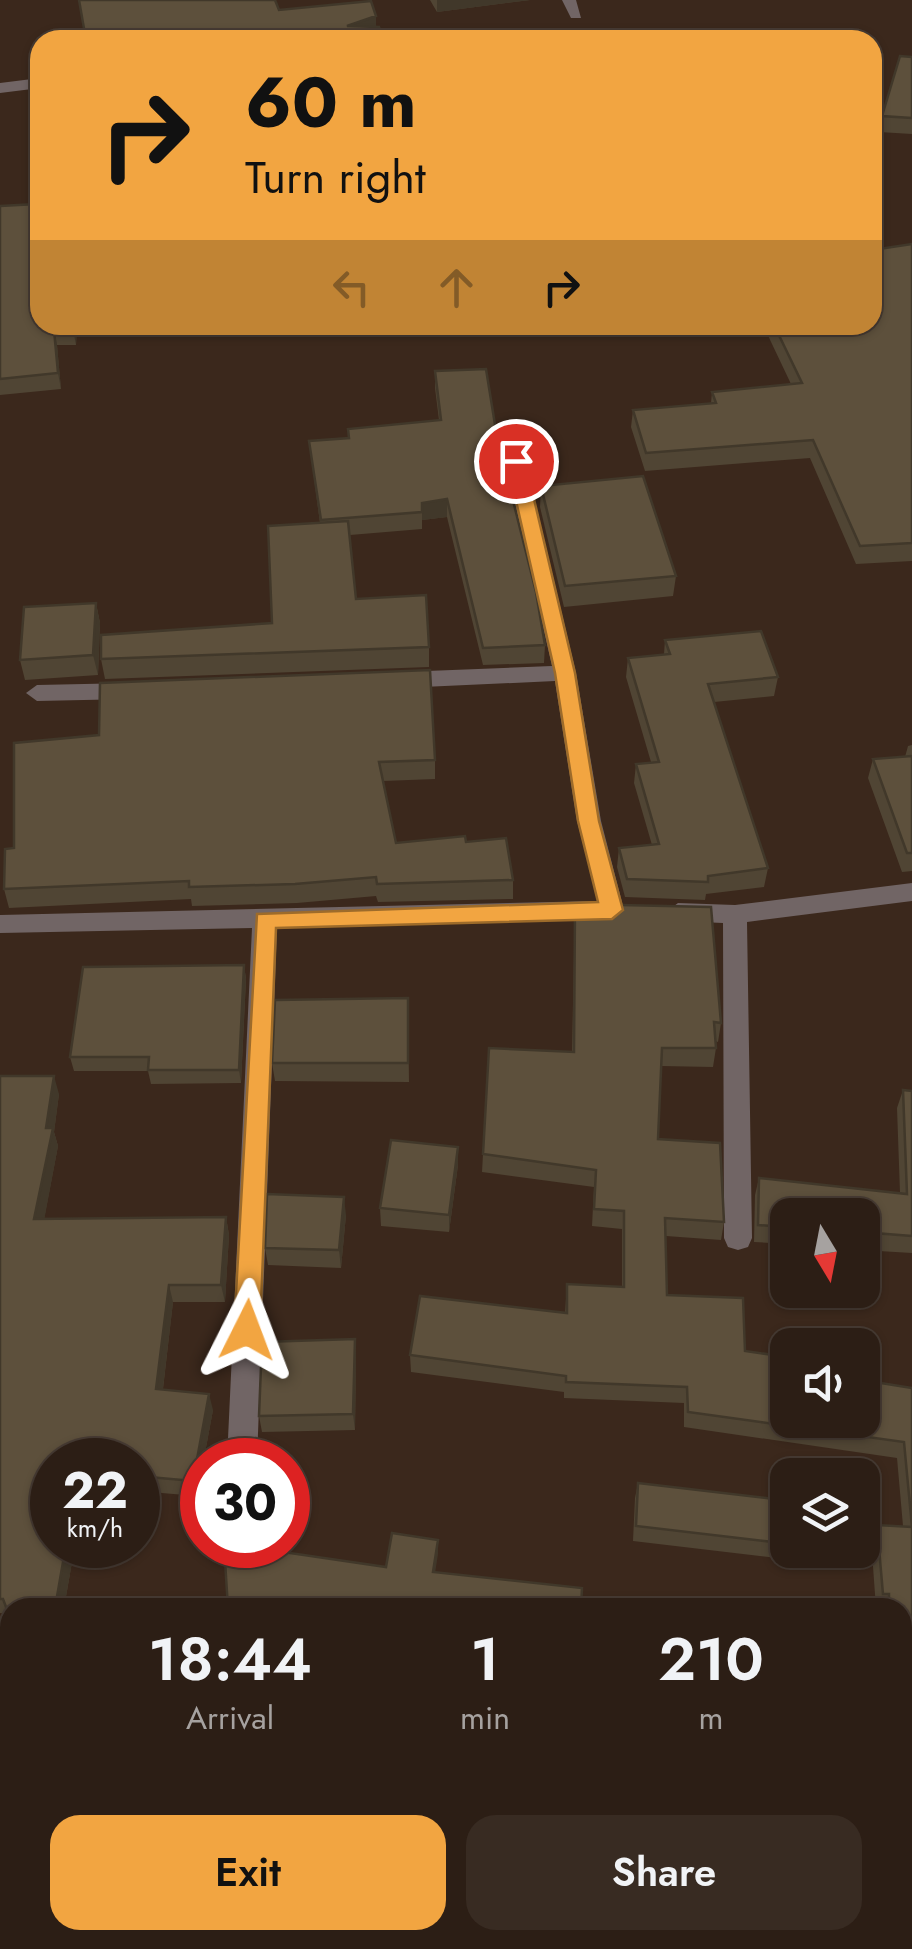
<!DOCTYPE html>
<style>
body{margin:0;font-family:Jost,sans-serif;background:#382b22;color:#f1f3f6;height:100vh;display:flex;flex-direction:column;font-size:38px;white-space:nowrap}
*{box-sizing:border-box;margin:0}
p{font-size:32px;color:#a6a2a0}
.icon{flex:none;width:55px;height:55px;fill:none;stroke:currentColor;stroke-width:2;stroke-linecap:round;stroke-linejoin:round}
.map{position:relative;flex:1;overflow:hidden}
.sheet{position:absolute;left:0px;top:1598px;width:912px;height:352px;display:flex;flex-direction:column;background:#2c1e15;border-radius:30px 30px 0 0;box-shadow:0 2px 8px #0004,0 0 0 2px #483c34}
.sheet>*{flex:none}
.guide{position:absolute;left:30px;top:30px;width:852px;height:305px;border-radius:30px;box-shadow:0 2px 8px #0004,0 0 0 2px #483c34;background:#f2a541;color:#111;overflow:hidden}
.needle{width:65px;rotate:170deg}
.fabs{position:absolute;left:770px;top:1198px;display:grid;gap:20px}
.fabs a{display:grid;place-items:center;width:110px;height:110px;border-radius:20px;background:#2c1e15;box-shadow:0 2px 8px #0004,0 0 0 2px #483c34;font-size:50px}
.speed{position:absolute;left:30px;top:1438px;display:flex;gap:20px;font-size:50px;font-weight:700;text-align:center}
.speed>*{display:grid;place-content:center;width:130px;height:130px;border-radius:50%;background:#2c1e15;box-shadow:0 2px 8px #0004,0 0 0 2px #483c34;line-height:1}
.speed small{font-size:25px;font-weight:400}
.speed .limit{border:15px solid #d22;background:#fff;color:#111}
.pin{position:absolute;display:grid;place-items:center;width:85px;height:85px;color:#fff;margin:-42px;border:5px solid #fff;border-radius:50%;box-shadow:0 2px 10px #0007}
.me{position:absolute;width:110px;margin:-55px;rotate:3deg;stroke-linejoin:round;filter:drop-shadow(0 0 8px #0008)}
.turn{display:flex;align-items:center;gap:35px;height:210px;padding:0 50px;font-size:45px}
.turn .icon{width:130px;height:130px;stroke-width:2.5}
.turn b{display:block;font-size:70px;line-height:85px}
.lanes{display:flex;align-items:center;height:95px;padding:0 50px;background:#0003;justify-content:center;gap:50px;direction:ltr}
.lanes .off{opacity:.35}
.eta{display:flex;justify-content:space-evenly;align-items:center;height:170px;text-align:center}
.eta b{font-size:60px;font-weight:600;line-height:70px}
.primary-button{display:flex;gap:20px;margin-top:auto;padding:20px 50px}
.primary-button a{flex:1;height:115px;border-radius:30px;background:#f2a541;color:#111;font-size:40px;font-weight:600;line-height:115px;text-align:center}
.primary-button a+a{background:#382b22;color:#f1f3f6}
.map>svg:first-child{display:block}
</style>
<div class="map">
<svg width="912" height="1949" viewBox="0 0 912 1949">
<rect width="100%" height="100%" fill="#3b281c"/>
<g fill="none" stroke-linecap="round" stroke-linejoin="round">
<path fill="#716565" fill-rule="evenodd" d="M 562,0 L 576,0 L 581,18 L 571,18 Z
M 400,29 L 405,31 L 405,37 L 351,40 Z
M 40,78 L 40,88 L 0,93 L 0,83 Z
M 507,420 L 517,426 L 576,673 L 601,821 L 624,910 L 612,919 L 277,927 L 257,1460 L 227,1460 L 252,928 L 0,933 L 0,915 L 598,901 L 577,821 L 555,681 L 401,688 L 390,680 L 401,672 L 552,666 L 497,426 Z
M 131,683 L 142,691 L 131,699 L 37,701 L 26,693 L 37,685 Z
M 912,883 L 912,901 L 747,922 L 752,1238 L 748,1247 L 738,1250 L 728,1247 L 724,1238 L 723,923 L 678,921 L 666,912 L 678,903 L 735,905 Z
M 0,1619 L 10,1620 L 10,1652 L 0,1651 Z
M 902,1794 L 912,1795 L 912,1829 L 902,1828 Z
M 10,1877 L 12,1940 L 0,1945 L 0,1881 Z"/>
</g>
<path fill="#504534" d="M 430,0 L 530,0 L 437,12 Z
M 912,57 L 912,134 L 879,132 L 882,116 Z
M 0,206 L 40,325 L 77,325 L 76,345 L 57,345 L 61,389 L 0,395 Z
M 912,244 L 912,561 L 856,564 L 810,458 L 645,471 L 631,427 L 633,410 L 711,403 L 712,392 L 791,384 L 763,325 L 872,325 Z
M 435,371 L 497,437 L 545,645 L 544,663 L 483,665 L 447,517 L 422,520 L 422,529 L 350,535 L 356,599 L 429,647 L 429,667 L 105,679 L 101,659 L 272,623 L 320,523 L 309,441 L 348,438 L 348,429 L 439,420 L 435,388 Z
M 541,486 L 676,576 L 673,596 L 564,607 L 540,507 Z
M 96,603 L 100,623 L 98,675 L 25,680 L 20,660 Z
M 665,640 L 778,677 L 774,696 L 714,702 L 768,868 L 764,887 L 706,894 L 705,900 L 625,897 L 617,867 L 619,848 L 652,845 L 634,783 L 636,764 L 651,762 L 626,677 L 628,658 L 664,654 Z
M 14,743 L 435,760 L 435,779 L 383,781 L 396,843 L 466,842 L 513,880 L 513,899 L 378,902 L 376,896 L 297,903 L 192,906 L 191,899 L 9,908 L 4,889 L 14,848 Z
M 912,745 L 912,871 L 902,872 L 868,778 L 873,759 L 905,757 L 908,746 Z
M 575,904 L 721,1023 L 718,1042 L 715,1041 L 716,1048 L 713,1067 L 661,1066 L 658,1139 L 724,1222 L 721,1240 L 666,1236 L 667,1295 L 745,1351 L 788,1420 L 912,1388 L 912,1791 L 906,1791 L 906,1795 L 902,1800 L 902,1608 L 876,1608 L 871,1539 L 877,1525 L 903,1526 L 897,1458 L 684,1427 L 684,1403 L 564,1398 L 564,1392 L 411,1372 L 410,1355 L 565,1313 L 567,1284 L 622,1287 L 622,1229 L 592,1226 L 594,1187 L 482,1172 L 483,1154 L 572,1052 Z
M 244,965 L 246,979 L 241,1083 L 151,1084 L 148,1071 L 74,1071 L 70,1057 Z
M 408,998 L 409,1082 L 275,1081 L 272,1063 Z
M 0,1076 L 59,1094 L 54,1132 L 58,1146 L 44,1219 L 226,1217 L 229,1235 L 225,1302 L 173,1302 L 163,1389 L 213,1410 L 197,1496 L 138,1491 L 138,1460 L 52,1460 L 52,1545 L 75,1545 L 64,1608 L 10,1608 L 10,1614 L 0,1613 Z
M 903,1090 L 912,1091 L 912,1253 L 862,1250 L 862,1215 L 788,1215 L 788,1244 L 754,1242 L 755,1195 L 759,1178 L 900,1193 L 897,1108 Z
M 458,1147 L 458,1165 L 449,1232 L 381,1226 L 380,1208 Z
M 346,1215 L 341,1268 L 268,1265 L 265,1248 Z
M 355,1339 L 356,1355 L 355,1430 L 262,1432 L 259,1416 Z
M 638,1483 L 782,1543 L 777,1558 L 633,1541 L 635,1498 Z
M 0,1680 L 10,1681 L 10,1835 L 0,1834 Z"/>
<path fill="#41382a" d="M 437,0 L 530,0 L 437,12 Z
M 376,16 L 376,30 L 347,26 Z
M 73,325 L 77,325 L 76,345 L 73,329 Z
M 54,330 L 57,345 L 61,389 L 58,373 Z
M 447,499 L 447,517 L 422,520 L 422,503 Z
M 96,603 L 100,623 L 98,675 L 93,655 Z
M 244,965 L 246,979 L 241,1083 L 239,1070 Z
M 54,1076 L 59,1094 L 54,1132 L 58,1146 L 41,1237 L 34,1219 Z
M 458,1147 L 458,1165 L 449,1232 L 449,1215 Z
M 344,1197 L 346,1215 L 341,1268 L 339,1250 Z
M 226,1217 L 229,1235 L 225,1302 L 221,1285 Z
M 169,1285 L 173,1302 L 161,1405 L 156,1389 Z
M 355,1339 L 356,1355 L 355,1430 L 353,1414 Z
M 209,1394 L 213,1410 L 197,1496 L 193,1481 Z
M 438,1540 L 438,1554 L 433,1586 L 433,1572 Z
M 66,1545 L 75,1545 L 64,1608 L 55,1608 Z"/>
<path fill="#5d503c" stroke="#41382a" stroke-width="2.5" d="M 79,0 L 275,0 L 279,10 L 371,1 L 376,16 L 347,26 L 379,27 L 383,40 L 86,40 Z
M 900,56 L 912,57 L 912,118 L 882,116 Z
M 40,122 L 40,325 L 73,325 L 73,329 L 54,330 L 58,373 L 0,379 L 0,206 L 36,204 Z
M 912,244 L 912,543 L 860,546 L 813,440 L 646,453 L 633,410 L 716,403 L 712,392 L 802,383 L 774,325 L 872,325 L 872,250 Z
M 486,369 L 497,437 L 536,592 L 545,645 L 483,648 L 447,499 L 422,503 L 422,512 L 321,520 L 309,441 L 349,438 L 348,429 L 441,420 L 435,371 Z
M 643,476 L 676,576 L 565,586 L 541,486 Z
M 348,521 L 356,599 L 426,595 L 429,647 L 101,659 L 101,635 L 272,623 L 268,526 Z
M 96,603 L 93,655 L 20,660 L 24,607 Z
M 761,631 L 778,677 L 708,684 L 768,868 L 708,876 L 708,882 L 627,879 L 619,848 L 659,844 L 636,764 L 659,762 L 628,658 L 670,654 L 665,640 Z
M 430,670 L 435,760 L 379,762 L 396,843 L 465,836 L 466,842 L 506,838 L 513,880 L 377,884 L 376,877 L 295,884 L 189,887 L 189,881 L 4,889 L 5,849 L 14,848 L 14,743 L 99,735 L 100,683 Z
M 912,756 L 912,853 L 907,853 L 873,759 Z
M 575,904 L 711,907 L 721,1023 L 714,1022 L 716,1048 L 662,1048 L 658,1139 L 720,1143 L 724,1222 L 665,1218 L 667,1295 L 743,1298 L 745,1351 L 788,1357 L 788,1420 L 862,1420 L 862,1380 L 912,1388 L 912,1780 L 907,1780 L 906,1795 L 902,1795 L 902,1608 L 889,1608 L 889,1594 L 883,1594 L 877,1525 L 912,1527 L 904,1442 L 688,1412 L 687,1387 L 566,1382 L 566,1376 L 410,1355 L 420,1296 L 567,1313 L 567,1284 L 624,1287 L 624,1211 L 594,1209 L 596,1170 L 483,1154 L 489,1048 L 574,1052 Z
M 244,965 L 239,1070 L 148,1070 L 149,1057 L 70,1057 L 83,967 Z
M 408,998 L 408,1063 L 272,1063 L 275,1000 Z
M 0,1076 L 54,1076 L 46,1128 L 53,1128 L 34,1219 L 226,1217 L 221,1285 L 169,1285 L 156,1389 L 209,1394 L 193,1481 L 138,1476 L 138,1460 L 52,1460 L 52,1545 L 66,1545 L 55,1608 L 6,1607 L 3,1599 L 0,1599 Z
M 903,1090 L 912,1091 L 912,1236 L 862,1232 L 862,1215 L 788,1215 L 788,1227 L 758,1225 L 759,1178 L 907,1194 Z
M 391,1140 L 458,1147 L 449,1215 L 380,1208 Z
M 267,1194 L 344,1197 L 339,1250 L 265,1248 Z
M 355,1339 L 353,1414 L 259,1416 L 262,1342 Z
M 638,1483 L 783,1500 L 782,1543 L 636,1526 Z
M 392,1533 L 438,1540 L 433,1572 L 582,1588 L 581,1608 L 228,1608 L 224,1545 L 276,1545 L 276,1551 L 386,1567 Z
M 0,1680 L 10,1681 L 10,1816 L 8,1823 L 0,1822 Z
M 283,1940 L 708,1940 L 708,1949 L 281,1949 Z"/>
<path fill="#f2a541" stroke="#9d6b2a" stroke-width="2.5" d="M 516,456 L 525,461 L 575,673 L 599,821 L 623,910 L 612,919 L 276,928 L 260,1330 L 256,1338 L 247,1342 L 238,1338 L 234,1330 L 257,914 L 598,902 L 578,821 L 555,673 L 507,461 Z"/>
</svg>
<div class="fabs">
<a><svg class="needle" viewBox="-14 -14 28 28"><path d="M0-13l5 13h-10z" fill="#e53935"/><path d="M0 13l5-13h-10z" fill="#a6a2a0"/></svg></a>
<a><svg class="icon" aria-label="sound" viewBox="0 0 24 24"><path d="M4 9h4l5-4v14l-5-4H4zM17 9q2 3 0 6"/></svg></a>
<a><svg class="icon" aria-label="layers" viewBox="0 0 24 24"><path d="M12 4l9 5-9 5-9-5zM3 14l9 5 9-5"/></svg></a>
</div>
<div class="speed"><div>22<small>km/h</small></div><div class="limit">30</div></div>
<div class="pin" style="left:516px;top:461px;background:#d93025"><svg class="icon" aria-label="arrive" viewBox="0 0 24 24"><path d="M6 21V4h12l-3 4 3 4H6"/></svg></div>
<svg class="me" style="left:247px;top:1330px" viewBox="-20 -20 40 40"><path d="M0-17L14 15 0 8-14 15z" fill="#f2a541" stroke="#fff" stroke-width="4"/></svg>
<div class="guide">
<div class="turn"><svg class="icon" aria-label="right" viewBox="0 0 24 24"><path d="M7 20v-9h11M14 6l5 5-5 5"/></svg><div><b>60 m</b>Turn right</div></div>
<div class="lanes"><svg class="icon off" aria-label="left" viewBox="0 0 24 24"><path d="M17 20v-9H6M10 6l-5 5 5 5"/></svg><svg class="icon off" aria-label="ahead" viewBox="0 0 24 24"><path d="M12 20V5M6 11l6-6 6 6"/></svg><svg class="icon" aria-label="right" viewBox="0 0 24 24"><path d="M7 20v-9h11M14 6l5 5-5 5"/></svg></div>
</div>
<section class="sheet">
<div class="eta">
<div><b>18:44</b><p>Arrival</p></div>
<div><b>1</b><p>min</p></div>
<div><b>210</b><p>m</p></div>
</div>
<div class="primary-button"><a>Exit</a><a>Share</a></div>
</section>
</div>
